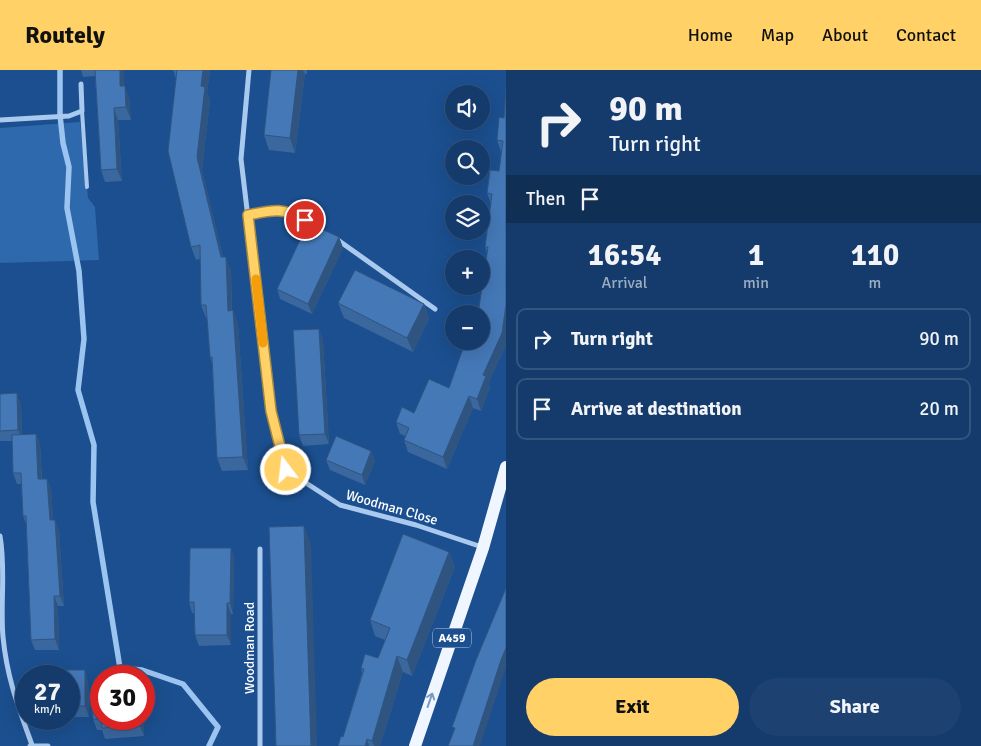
<!DOCTYPE html>
<meta charset="utf-8">
<style>
body{margin:0;font-family:Signika,sans-serif;background:#1d4271;color:#f1f3f6;height:100vh;display:flex;flex-direction:column;font-size:19px;white-space:nowrap}
*{box-sizing:border-box;margin:0}
p{font-size:16px;color:#9dadc1}
.icon{flex:none;width:28px;height:28px;fill:none;stroke:currentColor;stroke-width:2;stroke-linecap:round;stroke-linejoin:round}
.map{position:relative;flex:1;overflow:hidden}
.panel{display:flex;flex-direction:column;background:#143b6b;width:475px}
.panel>*{flex:none}
.guide{background:#143b6b;color:#f1f3f6;overflow:hidden}
.tools{position:absolute;left:445px;top:15px;display:grid;gap:10px}
.tools a{display:grid;place-items:center;width:45px;height:45px;border-radius:50%;background:#143b6b;box-shadow:0 5px 20px #0002,0 0 0 1px #33557e;font-size:25px}
.speed{position:absolute;left:15px;top:595px;display:flex;gap:10px;font-size:25px;font-weight:700;text-align:center}
.speed>*{display:grid;place-content:center;width:65px;height:65px;border-radius:50%;background:#143b6b;box-shadow:0 5px 20px #0002,0 0 0 1px #33557e;line-height:1}
.speed small{font-size:12px;font-weight:400}
.speed .limit{border:8px solid #d22;background:#fff;color:#111}
.pin{position:absolute;display:grid;place-items:center;width:42px;height:42px;color:#fff;margin:-21px;border:2px solid #fff;border-radius:50%;box-shadow:0 1px 5px #0007}
.me{position:absolute;width:55px;margin:-28px;rotate:345deg;stroke-linejoin:round;filter:drop-shadow(0 0 4px #0008)}
.turn{display:flex;align-items:center;gap:18px;height:105px;padding:0 20px;font-size:22px}
.turn .icon{width:65px;height:65px;stroke-width:2.5}
.turn b{display:block;font-size:35px;line-height:42px}
.then{display:flex;align-items:center;height:48px;padding:0 20px;background:#0003;gap:10px;font-size:19px}
.eta{display:flex;justify-content:space-evenly;align-items:center;height:85px;text-align:center}
.eta b{font-size:30px;font-weight:700;line-height:35px}
.action{display:flex;gap:10px;margin-top:auto;padding:10px 20px}
.action a{flex:1;height:58px;border-radius:30px;background:#ffd166;color:#111;font-size:20px;font-weight:700;line-height:58px;text-align:center}
.action a+a{background:#1d4271;color:#f1f3f6}
ul{padding:0;list-style:none}
li{display:flex;align-items:center;gap:15px;height:62px;margin:0 10px 8px;padding:0 10px;border:2px solid #33557e;border-radius:10px}
li div{flex:1}
li b{display:block;font-size:19px}
li em{font-style:normal}
header{display:flex;align-items:center;gap:30px;box-sizing:border-box;height:70px;padding:0 25px;background:#ffd166;color:#111}
header strong{font-size:24px}
nav{display:flex;gap:28px;margin-inline-start:auto;font-size:18px}
main{display:flex;flex:1;min-height:0}
.map>svg:first-child{display:block}
</style>
<header>
<strong>Routely</strong>
<nav><a>Home</a><a>Map</a><a>About</a><a>Contact</a></nav>
</header>
<main>
<div class="map">
<svg width="506" height="676" viewBox="0 0 506 676">
<rect width="100%" height="100%" fill="#1b4f8f"/>
<path fill="#2e69ad" d="M 80,52 L 88,128 L 95,137 L 99,190 L 0,193 L 0,58 Z"/>
<g fill="none" stroke-linecap="round" stroke-linejoin="round">
<path stroke="#9cc4f0" stroke-width="5.5" d="M 60,0 L 60,45 L 63,73 L 69,97 L 67,138 L 79,201 L 84,269 L 78,320 L 94,375 L 93,432 L 120,598 L 142,600 L 183,614 L 218,657 L 209,676"/>
<path stroke="#a9c9ee" stroke-width="4" d="M 82,41 L 87,117"/>
<path stroke="#a9c9ee" stroke-width="5" d="M 249,0 L 241,89 L 271,341 L 286,400 L 340,435 L 416,455 L 482,477
M 0,50 L 69,46 L 82,41 L 81,14
M 248,145 L 284,140 L 317,158
M 335,168 L 435,239
M 0,466 C 6,500 0,533 3,567 C 7,608 18,636 32,675
M 30,676 L 48,676
M 260,676 L 260,479"/>
<path stroke="#f0f6ff" stroke-width="12" d="M 415,676 L 483,478 L 506,397"/>
</g>
<path fill="#3a679d" d="M 81,0 L 124,0 L 124,16 L 129,28 L 131,50 L 118,50 L 122,111 L 105,112 L 101,100 L 95,6 L 83,7 Z
M 173,0 L 210,0 L 207,22 L 210,30 L 202,100 L 223,187 L 231,200 L 232,240 L 238,254 L 248,400 L 222,401 L 217,388 L 212,294 L 210,287 L 207,248 L 206,248 L 201,235 L 200,189 L 196,190 L 191,177 L 176,9 Z
M 271,0 L 307,0 L 307,4 L 305,4 L 295,83 L 269,80 L 264,65 Z
M 504,48 L 506,275 L 488,314 L 490,318 L 481,341 L 473,338 L 447,399 L 408,382 L 404,370 L 405,366 L 400,364 L 396,352 L 414,343 L 449,318 L 481,271 L 487,183 L 485,177 L 491,134 L 487,123 L 499,101 L 501,82 L 497,70 Z
M 339,167 L 343,178 L 312,244 L 280,229 L 277,219 Z
M 338,233 L 424,234 L 429,249 L 413,282 L 344,248 Z
M 319,259 L 323,270 L 329,374 L 303,376 L 299,365 Z
M 0,324 L 21,334 L 22,364 L 36,364 L 40,374 L 42,409 L 47,409 L 51,419 L 53,450 L 59,460 L 64,536 L 58,536 L 59,580 L 35,580 L 31,570 L 26,454 L 23,446 L 21,414 L 17,414 L 13,403 L 12,371 L 0,371 Z
M 371,381 L 375,391 L 365,415 L 330,400 L 326,390 Z
M 231,478 L 234,489 L 233,544 L 231,544 L 231,575 L 199,576 L 195,565 L 194,543 L 192,543 L 189,532 Z
M 449,482 L 455,497 L 412,606 L 403,602 L 380,676 L 338,676 L 343,667 L 362,603 L 361,598 L 378,588 L 385,570 L 375,566 L 370,550 Z
M 69,606 L 88,611 L 89,647 L 69,647 Z
M 93,649 L 143,649 L 144,666 L 105,669 L 102,660 L 97,660 Z"/>
<path fill="#305480" d="M 120,0 L 124,0 L 125,28 L 120,16 Z
M 203,0 L 210,0 L 207,22 L 210,30 L 202,100 L 226,200 L 221,187 L 197,87 L 201,16 Z
M 298,0 L 303,0 L 305,4 L 295,83 L 290,68 Z
M 125,16 L 129,28 L 131,50 L 126,37 Z
M 114,38 L 118,50 L 122,111 L 117,99 Z
M 339,167 L 343,178 L 312,244 L 308,234 Z
M 226,187 L 231,200 L 232,254 L 228,241 Z
M 424,234 L 429,249 L 413,282 L 407,268 Z
M 506,235 L 506,275 L 488,314 L 490,318 L 481,341 L 477,329 L 483,305 Z
M 233,240 L 238,254 L 248,400 L 243,387 Z
M 319,259 L 323,270 L 329,374 L 325,364 Z
M 17,323 L 21,334 L 22,370 L 18,360 Z
M 469,326 L 473,338 L 447,399 L 443,387 Z
M 36,364 L 40,374 L 42,419 L 38,409 Z
M 371,381 L 375,391 L 365,415 L 362,405 Z
M 47,409 L 51,419 L 54,460 L 50,450 Z
M 55,450 L 59,460 L 64,536 L 60,526 Z
M 304,456 L 311,474 L 317,676 L 311,676 Z
M 231,478 L 234,489 L 233,544 L 230,533 Z
M 449,482 L 455,497 L 412,606 L 407,590 Z
M 54,526 L 58,536 L 59,580 L 55,569 Z
M 227,533 L 231,544 L 231,575 L 227,565 Z
M 506,578 L 506,597 L 480,676 L 473,676 L 501,590 Z
M 397,586 L 403,602 L 380,676 L 374,676 L 372,671 Z
M 85,600 L 88,611 L 89,647 L 85,636 Z
M 140,649 L 143,649 L 144,666 L 140,656 Z
M 367,669 L 369,676 L 365,676 Z"/>
<path fill="#4478b7" stroke="#305480" d="M 95,0 L 120,0 L 120,16 L 125,16 L 126,37 L 114,38 L 117,99 L 101,100 Z
M 177,0 L 203,0 L 201,16 L 205,17 L 197,87 L 221,187 L 226,187 L 228,241 L 233,240 L 243,387 L 217,388 L 212,287 L 210,287 L 206,235 L 201,235 L 200,175 L 191,177 L 168,81 Z
M 271,0 L 298,0 L 290,68 L 264,65 Z
M 506,17 L 506,235 L 502,263 L 483,305 L 486,306 L 477,329 L 469,326 L 443,387 L 404,370 L 409,358 L 396,352 L 402,337 L 414,343 L 429,309 L 449,318 L 461,284 L 467,271 L 481,271 L 481,244 L 478,244 L 488,177 L 485,177 L 492,124 L 487,123 L 490,100 L 499,101 L 503,71 L 497,70 L 499,47 L 504,48 Z
M 308,153 L 339,167 L 308,234 L 277,219 Z
M 355,200 L 424,234 L 407,268 L 338,233 Z
M 319,259 L 325,364 L 299,365 L 293,260 Z
M 17,323 L 18,360 L 0,361 L 0,324 Z
M 36,364 L 38,409 L 47,409 L 50,450 L 55,450 L 60,526 L 54,526 L 55,569 L 31,570 L 26,446 L 23,446 L 21,403 L 13,403 L 12,365 Z
M 336,366 L 371,381 L 362,405 L 326,390 Z
M 304,456 L 311,676 L 276,676 L 269,457 Z
M 403,464 L 449,482 L 407,590 L 397,586 L 372,671 L 367,669 L 365,676 L 338,676 L 341,666 L 343,667 L 364,599 L 361,598 L 365,584 L 378,588 L 390,558 L 370,550 Z
M 190,478 L 231,478 L 230,533 L 227,533 L 227,565 L 195,565 L 194,532 L 189,532 Z
M 506,518 L 506,578 L 501,590 L 473,676 L 448,676 L 455,658 L 452,657 L 476,590 Z
M 66,600 L 85,600 L 85,636 L 69,636 L 69,606 L 66,606 Z
M 101,628 L 101,649 L 140,649 L 140,656 L 102,658 L 101,649 L 93,649 L 92,629 Z"/>
<defs><path id="oneway-shaft" d="M-6 0H5M1.5-3L5.5 0L1.5 3" fill="none" stroke-width="1.6" stroke-linecap="round" stroke-linejoin="round" transform="scale(1.25)"/></defs>
<use stroke="#7b9ac1" href="#oneway-shaft" transform="translate(430 630) rotate(-71)"/>
<g fill="none" stroke-linecap="round" stroke-linejoin="round">
<defs>
<path id="route" d="M 286,400 L 271,341 L 248,145 C 273,140 282,137 305,150"/>
</defs>
<use href="#route" stroke="#a68842" stroke-width="12"/>
<use href="#route" stroke="#ffd166" stroke-width="9"/>
<path stroke="#f59e0b" stroke-width="9" d="M 256,209 L 263,273"/>
</g>
<g text-anchor="middle" stroke-width="5" stroke-linejoin="round" paint-order="stroke">
<rect fill="#1b4f8f" stroke="#bbcadd" stroke-width="1" x="433" y="558.5" width="38" height="19" rx="4"/>
<g font-size="12" font-weight="bold" fill="#fff">
<text x="452" y="572">A459</text>
</g>
<g font-size="14" fill="#fff" stroke="#1b4f8f">
<text transform="translate(392 437) rotate(16)" y="5">Woodman Close</text>
<text transform="translate(249 578) rotate(-90)" y="5">Woodman Road</text>
</g>
</g>
</svg>
<div class="tools">
<a><svg class="icon" aria-label="sound" viewBox="0 0 24 24"><path d="M4 9h4l5-4v14l-5-4H4zM17 9q2 3 0 6"/></svg></a>
<a><svg class="icon" aria-label="search" viewBox="0 0 24 24"><circle cx="10" cy="10" r="6"/><path d="M15 15l6 6"/></svg></a>
<a><svg class="icon" aria-label="layers" viewBox="0 0 24 24"><path d="M12 4l9 5-9 5-9-5zM3 14l9 5 9-5"/></svg></a>
<a>+</a>
<a>−</a>
</div>
<div class="speed"><div>27<small>km/h</small></div><div class="limit">30</div></div>
<div class="pin" style="left:305px;top:150px;background:#d93025"><svg class="icon" aria-label="arrive" viewBox="0 0 24 24"><path d="M6 21V4h12l-3 4 3 4H6"/></svg></div>
<svg class="me" style="left:286px;top:400px" viewBox="-20 -20 40 40"><circle r="17" fill="#ffd166" stroke="#fff" stroke-width="3"/><path d="M0-11L8 9 0 5-8 9z" fill="#fff"/></svg>
</div>
<section class="panel">
<div class="guide">
<div class="turn"><svg class="icon" aria-label="right" viewBox="0 0 24 24"><path d="M7 20v-9h11M14 6l5 5-5 5"/></svg><div><b>90 m</b>Turn right</div></div>
<div class="then">Then<svg class="icon" aria-label="arrive" viewBox="0 0 24 24"><path d="M6 21V4h12l-3 4 3 4H6"/></svg></div>
</div>
<div class="eta">
<div><b>16:54</b><p>Arrival</p></div>
<div><b>1</b><p>min</p></div>
<div><b>110</b><p>m</p></div>
</div>
<ul>
<li><svg class="icon" aria-label="right" viewBox="0 0 24 24"><path d="M7 20v-9h11M14 6l5 5-5 5"/></svg><div><b>Turn right</b></div><em>90 m</em></li>
<li><svg class="icon" aria-label="arrive" viewBox="0 0 24 24"><path d="M6 21V4h12l-3 4 3 4H6"/></svg><div><b>Arrive at destination</b></div><em>20 m</em></li>
</ul>
<div class="action"><a>Exit</a><a>Share</a></div>
</section>
</main>
